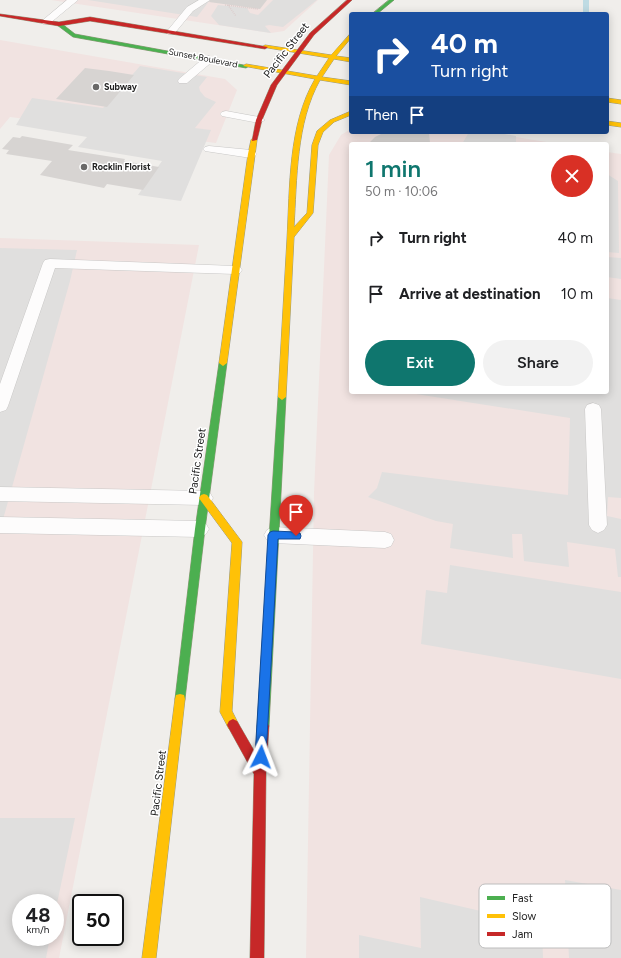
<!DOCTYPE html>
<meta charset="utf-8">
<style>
body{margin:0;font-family:Figtree,sans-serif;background:#f2f2f2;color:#202124;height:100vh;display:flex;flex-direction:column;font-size:15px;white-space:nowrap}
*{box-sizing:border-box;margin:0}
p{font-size:13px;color:#757577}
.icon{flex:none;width:22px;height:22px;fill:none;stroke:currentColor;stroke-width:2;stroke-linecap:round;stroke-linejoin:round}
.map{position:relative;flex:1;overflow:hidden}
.drawer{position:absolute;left:349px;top:142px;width:260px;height:252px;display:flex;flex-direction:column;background:#fff;border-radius:4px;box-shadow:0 2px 10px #0003}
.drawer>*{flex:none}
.banner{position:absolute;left:349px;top:12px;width:260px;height:122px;border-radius:4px;box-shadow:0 2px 10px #0003;background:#1a4fa0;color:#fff;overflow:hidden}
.speed{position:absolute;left:12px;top:894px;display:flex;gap:8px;font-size:20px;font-weight:700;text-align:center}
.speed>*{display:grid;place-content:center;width:52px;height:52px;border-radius:50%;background:#fff;box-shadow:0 2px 10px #0003;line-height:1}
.speed small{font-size:10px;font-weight:400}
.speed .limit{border:2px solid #111;border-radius:6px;background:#fff;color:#111}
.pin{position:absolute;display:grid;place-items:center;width:34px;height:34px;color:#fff;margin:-41px -17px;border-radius:50% 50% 50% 0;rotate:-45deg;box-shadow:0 0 4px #0007}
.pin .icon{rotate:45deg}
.me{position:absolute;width:44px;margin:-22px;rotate:3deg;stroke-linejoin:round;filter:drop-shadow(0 0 3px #0008)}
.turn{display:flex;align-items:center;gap:14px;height:84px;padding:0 16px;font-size:18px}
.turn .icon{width:52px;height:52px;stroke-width:2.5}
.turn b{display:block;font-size:28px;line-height:34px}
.then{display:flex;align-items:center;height:38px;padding:0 16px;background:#0003;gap:8px;font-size:15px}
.round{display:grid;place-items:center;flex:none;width:42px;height:42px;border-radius:21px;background:#f2f2f2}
.head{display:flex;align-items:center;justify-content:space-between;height:68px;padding:0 16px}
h1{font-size:24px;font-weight:600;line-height:30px;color:#0f766e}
.primary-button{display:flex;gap:8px;margin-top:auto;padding:8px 16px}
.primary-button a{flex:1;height:46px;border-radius:24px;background:#0f766e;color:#fff;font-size:16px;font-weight:600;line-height:46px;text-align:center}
.primary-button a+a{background:#f2f2f2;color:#202124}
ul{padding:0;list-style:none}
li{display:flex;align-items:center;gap:12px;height:56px;padding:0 16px}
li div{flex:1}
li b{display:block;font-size:15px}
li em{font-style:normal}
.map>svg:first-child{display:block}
</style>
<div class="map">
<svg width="621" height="958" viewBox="0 0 621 958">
<rect width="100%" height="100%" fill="#f0eeeb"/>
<path fill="#f1e3e1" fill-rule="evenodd" d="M 51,0 L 318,0 L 284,31 L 271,33 Z
M 0,40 L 225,79 L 237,90 L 216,143 L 10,117 L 0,129 Z
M 351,129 L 351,132 L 484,132 L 559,144 L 351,144 L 351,392 L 607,392 L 607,152 L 621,154 L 621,958 L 306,958 L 314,493 L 329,155 L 341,135 Z
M 0,238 L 199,245 L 59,958 L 0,958 ZM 21,903 L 55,903 L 55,937 L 21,937 Z"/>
<path fill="#e0dfde" d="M 88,0 L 210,0 L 197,17 Z
M 273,0 L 317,0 L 283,27 L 269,25 L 265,26 L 271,33 L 219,25 L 211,16 L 218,5 L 247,8 L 250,13 L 258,15 Z
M 140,66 L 207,77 L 199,87 L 200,91 L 205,97 L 216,102 L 195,128 L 211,130 L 181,201 L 138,195 L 162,161 L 78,147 L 87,137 L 16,125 L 32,98 L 103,108 Z
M 469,132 L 493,132 L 516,136 L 516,144 L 462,144 Z
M 607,174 L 618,181 L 619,253 L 607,252 Z
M 0,248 L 77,250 L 70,281 L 0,530 Z
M 607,257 L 621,258 L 621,279 L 607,277 Z
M 607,298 L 621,300 L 621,498 L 608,497 L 607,516 L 621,519 L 621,577 L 618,577 L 615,549 L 567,542 L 569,567 L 524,561 L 522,534 L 512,534 L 513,558 L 450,548 L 453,524 L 436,521 L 368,497 L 377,488 L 382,472 L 568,495 L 570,418 L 403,392 L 607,392 Z
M 450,565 L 621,592 L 621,679 L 421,644 L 426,590 L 447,593 Z
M 0,818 L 75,818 L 55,913 L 55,903 L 21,903 L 21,937 L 50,937 L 46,958 L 0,958 Z
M 565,880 L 621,890 L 621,958 L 569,958 Z
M 420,897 L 542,925 L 543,958 L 359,958 L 359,935 L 421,948 Z"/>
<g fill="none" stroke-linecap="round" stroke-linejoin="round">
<path fill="#bfdbe3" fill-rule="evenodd" d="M 583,0 L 589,0 L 589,14 L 583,14 Z"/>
</g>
<path fill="#d7d4d2" d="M 210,0 L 267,0 L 260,9 L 209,2 Z
M 85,68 L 109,71 L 134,75 L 107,107 L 56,99 Z
M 385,132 L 429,132 L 430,143 L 368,144 L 375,137 Z
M 22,136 L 73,145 L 68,150 L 125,159 L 124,161 L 159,167 L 143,190 L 107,184 L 104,188 L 40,175 L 52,161 L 6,154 L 9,150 L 2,149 L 13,137 L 20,138 Z"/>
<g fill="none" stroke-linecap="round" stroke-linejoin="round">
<defs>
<path id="lane" d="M 67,0 L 78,0 L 49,24 L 43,24 L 41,22 L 43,20 Z
M 199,0 L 210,0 L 193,11 L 174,34 L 168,34 L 166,32 L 168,30 L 187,7 Z
M 209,56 L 214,59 L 213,61 L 187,83 L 179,83 L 178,81 L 179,79 L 205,57 Z
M 226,111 L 259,117 L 265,120 L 259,123 L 222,116 L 220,114 L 222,112 Z
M 209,146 L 251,150 L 255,152 L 257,154 L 255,156 L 251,158 L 205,151 L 203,149 L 205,147 Z
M 50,259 L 235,266 L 240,267 L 242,270 L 240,273 L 235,274 L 55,268 L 8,406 L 6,410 L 0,412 L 0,384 L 43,263 L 45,260 Z
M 593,403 L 599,405 L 601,409 L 607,525 L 604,530 L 598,533 L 592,530 L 589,525 L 585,409 L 587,405 Z
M 0,487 L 204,491 L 210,493 L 213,498 L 210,503 L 204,505 L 0,501 Z
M 0,517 L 200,521 L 206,524 L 209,529 L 206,534 L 200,537 L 0,533 Z
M 273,527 L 385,532 L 391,534 L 394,540 L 391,546 L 385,548 L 273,543 L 267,540 L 264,535 L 267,530 Z"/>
<path id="fast" d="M 389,0 L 394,0 L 377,14 L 372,14 Z
M 57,23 L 61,23 L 75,34 L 249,66 L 246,68 L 73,37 L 57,25 Z
M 223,360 L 227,363 L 205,529 L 185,699 L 184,703 L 180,704 L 176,703 L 175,699 L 195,529 L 219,363 Z
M 282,394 L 286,397 L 269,726 L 267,730 L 263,732 L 259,730 L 257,726 L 278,397 Z"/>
<path id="slow" d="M 351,33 L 351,38 L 336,56 L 351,58 L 351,62 L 334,59 L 322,77 L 351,81 L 351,85 L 320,80 C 296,123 297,179 294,227 L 307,213 L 312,145 L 317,131 L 330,120 L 351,111 L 351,115 L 334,122 L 323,132 L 318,145 L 313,213 L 294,237 L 286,397 L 282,400 L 278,397 C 281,344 284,292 287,239 C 290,187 288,125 315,79 L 243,66 L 246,64 L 317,76 L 329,58 L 262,47 L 265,45 L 331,55 Z
M 607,98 L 621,100 L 621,104 L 607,102 Z
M 607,121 L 621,123 L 621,127 L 607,125 Z
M 254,138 L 257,140 L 227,363 L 223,366 L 219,363 L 248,154 L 251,140 Z
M 204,494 L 207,495 L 242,542 L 232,711 L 239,725 L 237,729 L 233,731 L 229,729 L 220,712 L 232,543 L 201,501 L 199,498 L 201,495 Z
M 180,694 L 184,695 L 185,699 L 156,958 L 142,958 L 175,699 L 176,695 Z"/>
<path id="jam" d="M 347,0 L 352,0 L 314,35 L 277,85 L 262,120 L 257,140 L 252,141 L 256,120 L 271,85 L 310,33 Z
M 0,14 L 59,22 L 90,17 L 268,47 L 265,49 L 90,21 L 59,26 L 0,16 Z
M 233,719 L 237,721 L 256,754 L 257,726 L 259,722 L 263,720 L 267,722 L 269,726 L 266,773 L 264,958 L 250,958 L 254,774 L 227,725 L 229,721 Z"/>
</defs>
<use href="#lane" stroke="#c9c8c7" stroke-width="1"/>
<use href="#fast" stroke="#999a82" stroke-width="1"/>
<use href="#slow" stroke="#999a82" stroke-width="1"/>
<use href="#jam" stroke="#999a82" stroke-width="1"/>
<path stroke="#dccecd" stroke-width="1.5" stroke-dasharray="1 1" stroke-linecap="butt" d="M 225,5 L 258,9
M 228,5 L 236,16"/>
<use href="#lane" fill="#fdfcfc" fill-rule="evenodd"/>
<use href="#fast" fill="#4caf50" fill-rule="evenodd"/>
<use href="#slow" fill="#ffc107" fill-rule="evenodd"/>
<use href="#jam" fill="#c62828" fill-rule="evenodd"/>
</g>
<path fill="#1a73e8" stroke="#114b97" d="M 273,531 L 296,532 L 300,533 L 301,536 L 300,539 L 278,539 L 266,757 L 265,761 L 261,763 L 257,761 L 255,757 L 268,535 L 270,532 Z"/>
<g fill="#6a6968" stroke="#fff" stroke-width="1.5">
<circle cx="96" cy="87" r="4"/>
<circle cx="84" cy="167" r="4"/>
</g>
<g text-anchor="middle" stroke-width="3" stroke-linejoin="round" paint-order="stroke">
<g font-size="9" fill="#222" stroke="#fff">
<text transform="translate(203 58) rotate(11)" y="3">Sunset Boulevard</text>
</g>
<g font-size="9" font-weight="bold" fill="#222" stroke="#fff" text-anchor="start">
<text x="104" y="90">Subway</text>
<text x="92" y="170">Rocklin Florist</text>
</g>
<g font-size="11" fill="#222" stroke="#fff">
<text transform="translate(286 50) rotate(-52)" y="4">Pacific Street</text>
<text transform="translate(197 461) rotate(-82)" y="4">Pacific Street</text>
<text transform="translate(158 783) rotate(-83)" y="4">Pacific Street</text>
</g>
</g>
<rect x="479" y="884" width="132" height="64" rx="6" fill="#fff" stroke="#bdbdbd" stroke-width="1"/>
<rect x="487" y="896" width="18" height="4" fill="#4caf50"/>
<rect x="487" y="914" width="18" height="4" fill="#ffc107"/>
<rect x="487" y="932" width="18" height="4" fill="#c62828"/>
<g font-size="11" fill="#222">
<text x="512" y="902">Fast</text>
<text x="512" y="920">Slow</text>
<text x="512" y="938">Jam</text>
</g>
</svg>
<div class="speed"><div>48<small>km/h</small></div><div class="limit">50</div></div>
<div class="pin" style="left:296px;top:536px;background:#d93025"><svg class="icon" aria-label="arrive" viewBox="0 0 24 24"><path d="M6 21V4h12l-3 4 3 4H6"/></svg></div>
<svg class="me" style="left:261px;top:757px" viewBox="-20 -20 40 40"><path d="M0-17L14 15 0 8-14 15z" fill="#1a73e8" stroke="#fff" stroke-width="4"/></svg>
<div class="banner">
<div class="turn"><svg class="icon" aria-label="right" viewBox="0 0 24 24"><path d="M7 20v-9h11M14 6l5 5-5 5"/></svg><div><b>40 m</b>Turn right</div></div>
<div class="then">Then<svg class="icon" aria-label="arrive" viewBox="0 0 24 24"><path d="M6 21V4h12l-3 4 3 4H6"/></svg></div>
</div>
<section class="drawer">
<div class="head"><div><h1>1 min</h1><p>50 m · 10:06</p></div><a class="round" style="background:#d93025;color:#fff"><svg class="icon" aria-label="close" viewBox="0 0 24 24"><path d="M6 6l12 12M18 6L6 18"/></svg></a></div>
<ul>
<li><svg class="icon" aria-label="right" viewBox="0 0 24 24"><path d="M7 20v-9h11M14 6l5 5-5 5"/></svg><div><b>Turn right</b></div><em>40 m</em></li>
<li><svg class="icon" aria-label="arrive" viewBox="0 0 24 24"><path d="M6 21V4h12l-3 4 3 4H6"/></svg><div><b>Arrive at destination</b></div><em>10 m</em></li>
</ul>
<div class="primary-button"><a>Exit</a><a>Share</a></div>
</section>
</div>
